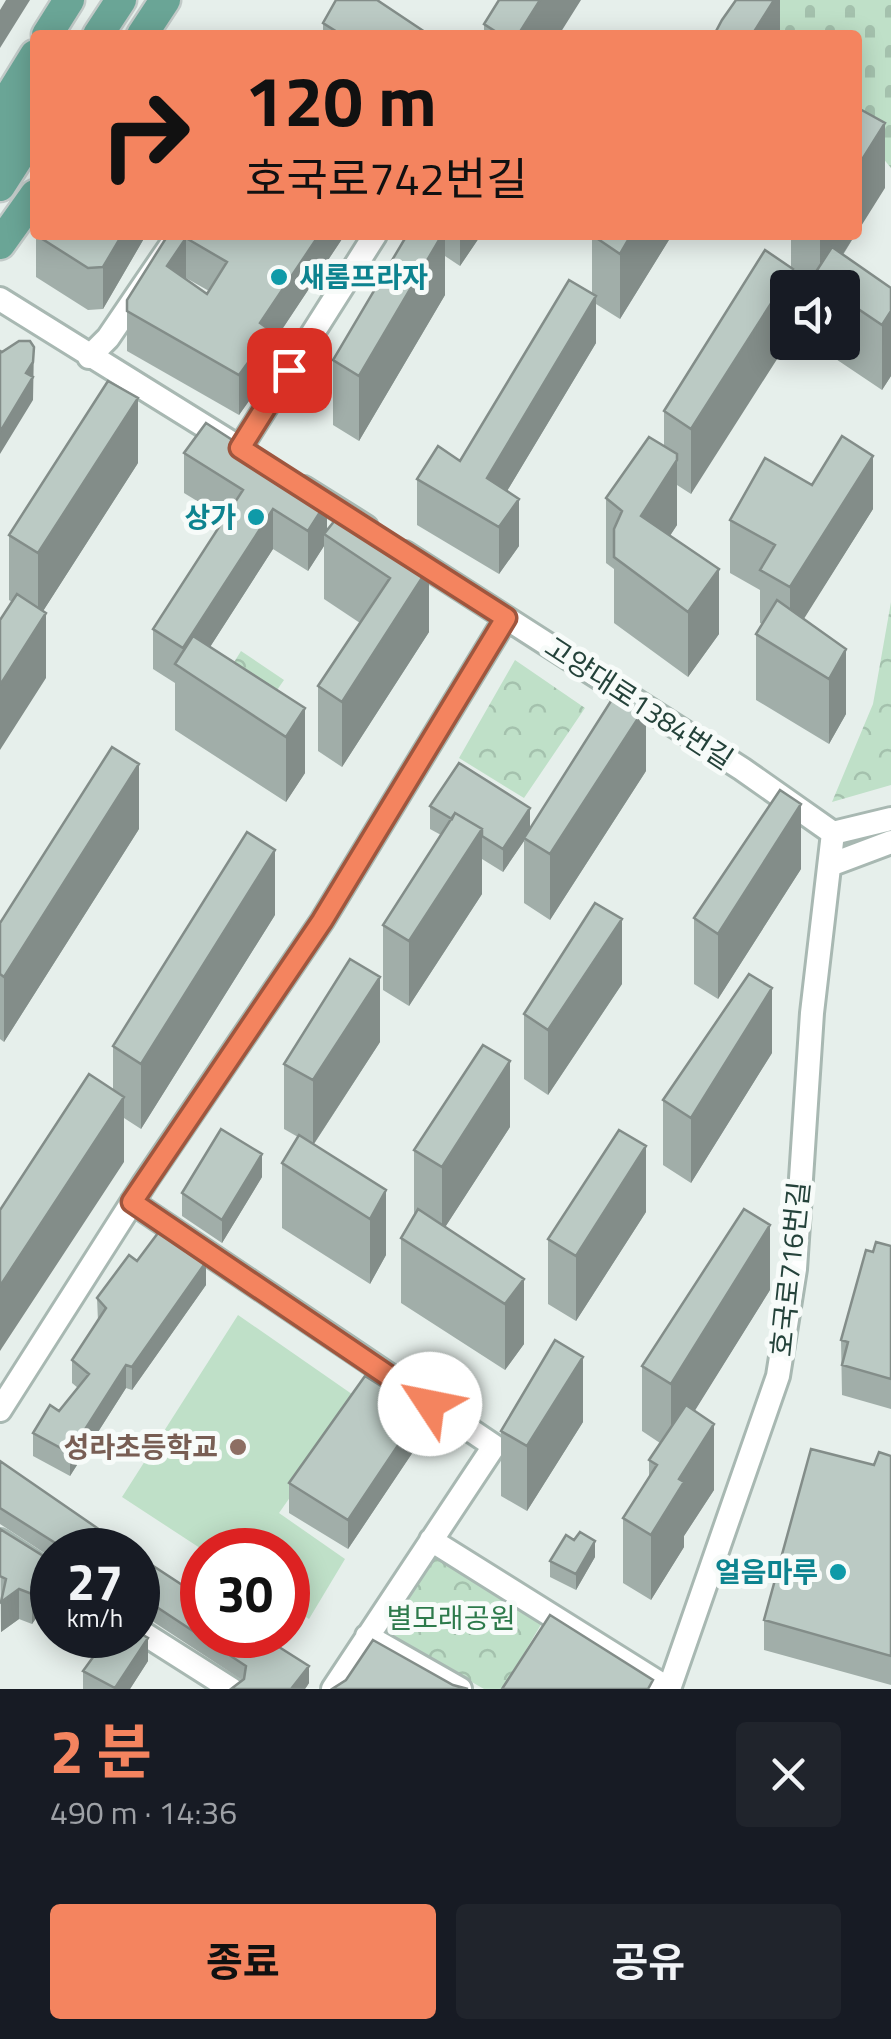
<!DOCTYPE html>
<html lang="ko">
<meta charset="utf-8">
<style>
body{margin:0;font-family:"Titillium Web","Noto Sans KR",sans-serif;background:#20242c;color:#f1f3f6;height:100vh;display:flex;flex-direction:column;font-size:38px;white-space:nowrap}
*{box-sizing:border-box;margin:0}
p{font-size:32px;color:#9ea1a6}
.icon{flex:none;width:55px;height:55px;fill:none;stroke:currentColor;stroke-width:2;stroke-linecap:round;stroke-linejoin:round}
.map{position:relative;height:1689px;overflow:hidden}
.sheet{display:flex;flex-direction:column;background:#171b24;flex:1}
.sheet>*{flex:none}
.guide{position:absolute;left:30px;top:30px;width:832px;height:210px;border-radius:10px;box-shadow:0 5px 25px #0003;background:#f4845f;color:#111;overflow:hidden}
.tools{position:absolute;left:770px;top:270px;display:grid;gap:20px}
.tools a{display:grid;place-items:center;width:90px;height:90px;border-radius:10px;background:#171b24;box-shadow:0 5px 25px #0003;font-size:50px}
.speed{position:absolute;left:30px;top:1528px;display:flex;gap:20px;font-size:50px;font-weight:700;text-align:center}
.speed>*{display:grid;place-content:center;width:130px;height:130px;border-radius:50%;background:#171b24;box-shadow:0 5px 25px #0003;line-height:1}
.speed small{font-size:25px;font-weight:400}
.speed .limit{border:15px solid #d22;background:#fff;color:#111}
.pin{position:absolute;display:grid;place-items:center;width:85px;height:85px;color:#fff;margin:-42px;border-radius:20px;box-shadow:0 5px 15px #0006}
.me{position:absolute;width:110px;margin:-55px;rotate:304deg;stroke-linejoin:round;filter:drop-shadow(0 0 8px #0008)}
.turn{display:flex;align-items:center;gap:35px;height:210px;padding:0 50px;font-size:45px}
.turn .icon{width:130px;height:130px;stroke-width:2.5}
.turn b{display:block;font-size:70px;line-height:85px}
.round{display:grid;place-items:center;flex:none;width:105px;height:105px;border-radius:10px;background:#20242c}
.headline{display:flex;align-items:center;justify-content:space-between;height:170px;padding:0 50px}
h1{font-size:60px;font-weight:700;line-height:75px;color:#f4845f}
.cta{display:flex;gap:20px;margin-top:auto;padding:20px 50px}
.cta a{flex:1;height:115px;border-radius:10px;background:#f4845f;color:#111;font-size:40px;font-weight:700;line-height:115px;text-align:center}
.cta a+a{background:#20242c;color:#f1f3f6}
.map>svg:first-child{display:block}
</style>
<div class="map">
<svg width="891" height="1689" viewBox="0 0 891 1689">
<defs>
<pattern id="forest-crowns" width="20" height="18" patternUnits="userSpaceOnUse" patternTransform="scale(2.5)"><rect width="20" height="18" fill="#bfe0c8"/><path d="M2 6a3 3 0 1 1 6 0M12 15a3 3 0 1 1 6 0" fill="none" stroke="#a4c1ad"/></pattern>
<pattern id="cemetery-stones" width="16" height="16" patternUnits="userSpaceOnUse" patternTransform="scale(2.5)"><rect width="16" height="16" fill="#bfe0c8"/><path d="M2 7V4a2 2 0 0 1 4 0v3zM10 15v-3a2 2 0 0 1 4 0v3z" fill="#a4c1ad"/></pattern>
</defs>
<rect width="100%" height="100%" fill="#e6efeb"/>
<path fill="url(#forest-crowns)" d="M 891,602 L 891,785 L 832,802 L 873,704 Z
M 241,651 L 284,680 L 259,716 L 218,688 Z
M 515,660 L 585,708 L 524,798 L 459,758 Z
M 433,1554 L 543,1621 L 503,1689 L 484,1689 L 386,1633 Z"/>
<path fill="url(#cemetery-stones)" d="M 751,0 L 891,0 L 891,168 L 858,128 L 858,35 L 780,35 Z"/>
<path fill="#bfe0c8" d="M 238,1315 L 359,1399 L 279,1513 L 345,1559 L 309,1619 L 288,1605 L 288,1550 L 203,1550 L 122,1497 Z"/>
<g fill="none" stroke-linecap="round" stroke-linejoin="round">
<defs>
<path id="minor" d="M 0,299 L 230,442
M 89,357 L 108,338 L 178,235
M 240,448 L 375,235
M 304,488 L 366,527
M 405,553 L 742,769 L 833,833
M 833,833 L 891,819
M 830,865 L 891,842
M 132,1202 L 494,1446 L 333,1689
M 0,1410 L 145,1182 L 322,921 L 506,618
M 431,1540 L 669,1689
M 0,1541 L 52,1575
M 138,1630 L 231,1689
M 367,1636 L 460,1689
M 669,1689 L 778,1376 L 795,1269 L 812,1013 L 833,833"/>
<path id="major" d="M 47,35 L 69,0
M 98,35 L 121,0
M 142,35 L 165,0
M 0,112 L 35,55
M 0,155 L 35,99
M 0,186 L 28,142
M 0,244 L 35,195"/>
</defs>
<use href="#minor" stroke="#a8b8b2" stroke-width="28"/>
<use href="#major" stroke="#c2cac8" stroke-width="35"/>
<use href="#minor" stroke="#fff" stroke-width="22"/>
<use href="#major" stroke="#6aa596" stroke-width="30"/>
</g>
<path fill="#a1aea9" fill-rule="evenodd" d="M 323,23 L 428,35 L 323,35 Z
M 484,24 L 559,35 L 484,35 Z
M 36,235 L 146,235 L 103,309 L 88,310 L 36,277 Z
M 168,235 L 342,235 L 342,239 L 271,346 L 271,370 L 239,415 L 127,351 L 127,300 ZM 186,278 L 209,291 L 207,294 L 185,279 Z
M 407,235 L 481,235 L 460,266 L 445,256 L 445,295 L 359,441 L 333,425 L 333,360 Z
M 672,235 L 620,319 L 596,304 L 596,343 L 507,491 L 519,546 L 499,574 L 417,525 L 417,479 L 460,461 L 592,293 L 592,236 Z
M 791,235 L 855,235 L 843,255 L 891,288 L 891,376 L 882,390 L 812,343 L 842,342 L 842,288 L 812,288 L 793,277 L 793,288 L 691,494 L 677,485 L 677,525 L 670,535 L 719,634 L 688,677 L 614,623 L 614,569 L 606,563 L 606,498 L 664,446 L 664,411 L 791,268 Z
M 184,453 L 327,530 L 344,509 L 429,632 L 342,767 L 318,751 L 318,686 L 360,623 L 324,599 L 324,546 L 308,571 L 273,549 L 210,647 L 305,708 L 305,773 L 286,802 L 175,730 L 175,683 L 153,669 L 153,629 L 225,518 L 184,493 Z
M 138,463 L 43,611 L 46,678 L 12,602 L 9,600 L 9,535 Z
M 812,485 L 873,509 L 803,619 L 846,714 L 829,744 L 756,700 L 756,634 L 762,624 L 760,623 L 760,590 L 730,573 L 730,520 Z
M 646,771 L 550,920 L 524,903 L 524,841 L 503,872 L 482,859 L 482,894 L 409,1006 L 383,990 L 383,925 L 441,835 L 430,829 L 430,806 L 530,828 Z
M 139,829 L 4,1042 L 0,1039 L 0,923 Z
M 801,869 L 718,999 L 694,984 L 694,918 Z
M 275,915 L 141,1129 L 124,1118 L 124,1162 L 113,1090 L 113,1046 Z
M 622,984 L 548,1095 L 524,1079 L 524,1014 Z
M 380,1042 L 314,1144 L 386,1190 L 386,1255 L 370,1284 L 282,1228 L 282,1163 L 298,1137 L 284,1129 L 284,1064 Z
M 772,1053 L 691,1183 L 663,1165 L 663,1100 Z
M 510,1127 L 445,1227 L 524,1279 L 524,1344 L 505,1370 L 401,1303 L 401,1238 L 414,1215 L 414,1150 Z
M 262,1177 L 222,1243 L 182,1216 L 182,1193 Z
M 646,1212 L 576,1321 L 548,1304 L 548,1239 Z
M 891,1246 L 891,1409 L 842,1395 L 841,1340 L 873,1252 Z
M 137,1261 L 206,1285 L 132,1390 L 126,1388 L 70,1476 L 33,1456 L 33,1433 L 59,1411 L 78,1388 L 72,1383 L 72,1360 L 98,1321 L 97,1298 Z
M 770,1290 L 694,1411 L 714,1490 L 684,1536 L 684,1547 L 651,1600 L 623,1583 L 623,1518 L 649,1478 L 649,1460 L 660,1443 L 642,1431 L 642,1366 Z
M 583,1422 L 527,1511 L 501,1496 L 501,1431 Z
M 421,1440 L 348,1549 L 289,1513 L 289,1483 Z
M 891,1456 L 891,1685 L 764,1650 L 764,1620 L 874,1465 Z
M 0,1461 L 129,1550 L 52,1550 L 52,1558 L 0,1524 Z
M 0,1529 L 48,1589 L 46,1591 L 46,1604 L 32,1624 L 19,1619 L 1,1632 Z
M 574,1540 L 595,1557 L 576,1590 L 550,1577 L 550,1561 Z
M 138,1556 L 309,1683 L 305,1689 L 231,1689 L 242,1680 L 146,1617 L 138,1616 Z
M 148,1661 L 130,1689 L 83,1689 L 83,1671 Z"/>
<path fill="#838d89" d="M 6,0 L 30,0 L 0,48 L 0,10 Z
M 540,0 L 581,0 L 559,35 L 518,35 Z
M 774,0 L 780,0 L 780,35 L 752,35 Z
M 885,123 L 885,188 L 858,231 L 858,166 Z
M 122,235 L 146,235 L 103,309 L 103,267 Z
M 319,235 L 342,235 L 342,239 L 271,346 L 271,370 L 239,415 L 239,375 L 260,323 Z
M 442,235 L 445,235 L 445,295 L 359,441 L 359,376 Z
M 460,235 L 481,235 L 460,266 Z
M 631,235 L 672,235 L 620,319 L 620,254 Z
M 820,235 L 855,235 L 823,285 L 820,283 Z
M 186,238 L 186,278 L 167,305 L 167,266 Z
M 793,269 L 793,288 L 788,288 L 788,342 L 691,494 L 691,429 Z
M 596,296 L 596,343 L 489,521 L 487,478 Z
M 891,311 L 891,376 L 882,390 L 882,325 Z
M 34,347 L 33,400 L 0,454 L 0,432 L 26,373 Z
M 138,398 L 138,463 L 38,619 L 38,553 Z
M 873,456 L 873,509 L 790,641 L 790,587 Z
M 677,460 L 677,525 L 643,578 L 641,516 Z
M 519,499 L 519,546 L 499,574 L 499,527 Z
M 327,501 L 327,536 L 324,534 L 324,546 L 308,571 L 308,531 Z
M 273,509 L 273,549 L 192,675 L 183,670 L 183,648 Z
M 429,567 L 429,632 L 342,767 L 342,702 Z
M 719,569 L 719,634 L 688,677 L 688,612 Z
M 46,613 L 46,678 L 0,750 L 0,685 Z
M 846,649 L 846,714 L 829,744 L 829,679 Z
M 646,706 L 646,771 L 550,920 L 550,854 Z
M 305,708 L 305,773 L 286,802 L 286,737 Z
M 139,764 L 139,829 L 4,1042 L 4,977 Z
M 801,804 L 801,869 L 718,999 L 718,934 Z
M 530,808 L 530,831 L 524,838 L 524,841 L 503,872 L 503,849 Z
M 482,829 L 482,894 L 409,1006 L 409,941 Z
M 275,850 L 275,915 L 141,1129 L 141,1064 Z
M 622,919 L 622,984 L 548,1095 L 548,1030 Z
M 380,977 L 380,1042 L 313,1145 L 313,1080 Z
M 772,988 L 772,1053 L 691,1183 L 691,1118 Z
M 510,1061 L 510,1127 L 442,1232 L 442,1167 Z
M 124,1097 L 124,1162 L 0,1351 L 0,1286 Z
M 646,1146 L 646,1212 L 576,1321 L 576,1256 Z
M 262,1154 L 262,1177 L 222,1243 L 222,1220 Z
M 386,1190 L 386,1255 L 370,1284 L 370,1219 Z
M 770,1225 L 770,1290 L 671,1449 L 671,1384 Z
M 206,1262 L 206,1285 L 132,1390 L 132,1367 Z
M 524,1279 L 524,1344 L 505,1370 L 505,1304 Z
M 583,1357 L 583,1422 L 527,1511 L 527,1446 Z
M 126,1365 L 126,1388 L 70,1476 L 70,1453 Z
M 421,1411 L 421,1440 L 348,1549 L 348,1520 Z
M 714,1424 L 714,1490 L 684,1536 L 684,1547 L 651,1600 L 651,1535 L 679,1479 Z
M 595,1541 L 595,1557 L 576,1590 L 576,1574 Z
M 48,1559 L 46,1604 L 32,1624 L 32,1594 L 39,1569 Z
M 19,1589 L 19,1619 L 1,1632 L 1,1602 Z
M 148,1638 L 148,1661 L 130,1689 L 115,1689 Z
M 309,1666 L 309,1683 L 305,1689 L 291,1689 Z"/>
<path fill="#bbcac4" stroke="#838d89" stroke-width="2.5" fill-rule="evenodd" d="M 336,0 L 377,0 L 428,34 L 342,35 L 323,23 Z
M 499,0 L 540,0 L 518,35 L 501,35 L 484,24 Z
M 736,0 L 774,0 L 752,35 L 714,35 L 722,20 Z
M 858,108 L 885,123 L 858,166 Z
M 36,235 L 122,235 L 103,267 L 88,268 Z
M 168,235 L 319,235 L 260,323 L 271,331 L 239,375 L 127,311 L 127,300 ZM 186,238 L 227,262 L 207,294 L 167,266 Z
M 407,235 L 442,235 L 359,376 L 333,360 Z
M 592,235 L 631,235 L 620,254 Z
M 832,247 L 891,288 L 891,311 L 882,325 L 842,298 L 842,288 L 826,288 L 812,278 Z
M 765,250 L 793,269 L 691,429 L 664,411 Z
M 569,280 L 596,296 L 487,478 L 519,499 L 499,527 L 417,479 L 438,446 L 460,461 Z
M 19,341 L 30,341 L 34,347 L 33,362 L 26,373 L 33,377 L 0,432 L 0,351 L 2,352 Z
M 108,381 L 138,398 L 38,553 L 9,535 Z
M 206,423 L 327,501 L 308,531 L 273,509 L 183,648 L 153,629 L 243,490 L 184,453 Z
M 842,436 L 873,456 L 790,587 L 760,570 L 775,545 L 730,520 L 765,458 L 812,485 Z
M 649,437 L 677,454 L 677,460 L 641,516 L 719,569 L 688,612 L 614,557 L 614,529 L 622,511 L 606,498 Z
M 344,509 L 429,567 L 342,702 L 318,686 L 390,578 L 324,534 Z
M 17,594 L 46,613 L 0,685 L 0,620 Z
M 777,600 L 846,649 L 829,679 L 756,634 Z
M 193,636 L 305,708 L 286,737 L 175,664 Z
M 618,690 L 646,706 L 550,854 L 524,838 Z
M 112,747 L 139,764 L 4,977 L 0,974 L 0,923 Z
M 459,763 L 530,808 L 503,849 L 482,836 L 482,829 L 455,813 L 452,819 L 430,806 Z
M 780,790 L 801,804 L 718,934 L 694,918 Z
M 455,813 L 482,829 L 409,941 L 383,925 Z
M 247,832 L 275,850 L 141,1064 L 113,1046 Z
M 595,903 L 622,919 L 548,1030 L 524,1014 Z
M 350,959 L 380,977 L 313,1080 L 284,1064 Z
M 749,974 L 772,988 L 691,1118 L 663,1100 Z
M 483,1045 L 510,1061 L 442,1167 L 414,1150 Z
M 89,1074 L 124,1097 L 0,1286 L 0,1210 Z
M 221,1129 L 262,1154 L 222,1220 L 182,1193 Z
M 619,1130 L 646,1146 L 576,1256 L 548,1239 Z
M 299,1135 L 386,1190 L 370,1219 L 282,1163 Z
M 418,1209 L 524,1279 L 505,1304 L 401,1238 Z
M 744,1209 L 770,1225 L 671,1384 L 642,1366 Z
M 161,1229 L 206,1262 L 132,1367 L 126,1365 L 70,1453 L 33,1433 L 50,1405 L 59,1411 L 89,1374 L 72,1360 L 106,1308 L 97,1298 L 129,1255 L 137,1261 Z
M 876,1242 L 891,1246 L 891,1379 L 842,1365 L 848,1342 L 841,1340 L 866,1250 L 873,1252 Z
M 555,1340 L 583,1357 L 527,1446 L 501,1431 Z
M 365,1376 L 421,1411 L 348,1520 L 289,1483 Z
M 686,1405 L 714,1424 L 679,1479 L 684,1482 L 651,1535 L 623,1518 L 657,1465 L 649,1460 Z
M 811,1449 L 874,1465 L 879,1452 L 891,1456 L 891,1656 L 764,1620 Z
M 0,1461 L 129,1550 L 64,1550 L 60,1546 L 0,1508 Z
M 0,1529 L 48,1559 L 39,1569 L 46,1574 L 32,1594 L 19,1589 L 1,1602 L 6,1579 L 0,1576 Z
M 580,1532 L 595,1541 L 576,1574 L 550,1561 L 566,1535 L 574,1540 Z
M 138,1556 L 202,1598 L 202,1635 L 260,1635 L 309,1666 L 291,1689 L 231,1689 L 244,1679 L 246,1666 L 146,1600 L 138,1599 Z
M 550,1615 L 653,1680 L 648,1689 L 502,1689 Z
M 138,1632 L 148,1638 L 115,1688 L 83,1671 L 109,1635 L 138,1635 Z
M 373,1640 L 453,1685 L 468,1689 L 332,1689 L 346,1680 Z"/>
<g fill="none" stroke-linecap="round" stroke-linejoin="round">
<defs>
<path id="route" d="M 289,370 L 240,448 L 506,618 L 322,921 L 132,1202 L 430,1404"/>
</defs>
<use href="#route" stroke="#9f563e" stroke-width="25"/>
<use href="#route" stroke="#f4845f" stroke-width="18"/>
</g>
<g fill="#0f9aa8" stroke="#f7fbf9" stroke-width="4">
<circle cx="279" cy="277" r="10"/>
<circle cx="256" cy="517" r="10"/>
<circle cx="838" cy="1572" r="10"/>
</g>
<circle fill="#8d6e63" stroke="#f7fbf9" stroke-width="4" cx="238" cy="1447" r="10"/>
<g text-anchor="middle" stroke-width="10" stroke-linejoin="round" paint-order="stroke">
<g font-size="28" font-weight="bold" fill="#0d838f" stroke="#f7fbf9" text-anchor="end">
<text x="299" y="287" text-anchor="start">새롬프라자</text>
<text x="236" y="527">상가</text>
<text x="818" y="1582">얼음마루</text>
</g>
<g font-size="28" fill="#24423a" stroke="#f7fbf9">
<text transform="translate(639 703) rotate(33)" y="10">고양대로1384번길</text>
<text transform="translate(790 1269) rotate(-84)" y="10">호국로716번길</text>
</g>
<g font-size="28" font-weight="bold" fill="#785e54" stroke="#f7fbf9" text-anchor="end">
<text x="218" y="1457">성라초등학교</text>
</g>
<g font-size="28" fill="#2d7a4b" stroke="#f7fbf9">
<text x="451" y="1628">별모래공원</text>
</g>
</g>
</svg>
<div class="tools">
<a><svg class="icon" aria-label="sound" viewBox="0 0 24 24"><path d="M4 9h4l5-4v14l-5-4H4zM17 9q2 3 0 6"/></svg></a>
</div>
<div class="speed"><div>27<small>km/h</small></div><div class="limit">30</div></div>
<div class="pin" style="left:289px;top:370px;background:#d93025"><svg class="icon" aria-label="arrive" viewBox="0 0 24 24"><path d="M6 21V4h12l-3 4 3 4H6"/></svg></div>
<svg class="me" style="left:430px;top:1404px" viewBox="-20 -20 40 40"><circle r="19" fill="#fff"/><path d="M0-13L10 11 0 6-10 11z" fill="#f4845f"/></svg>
<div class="guide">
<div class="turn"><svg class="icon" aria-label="right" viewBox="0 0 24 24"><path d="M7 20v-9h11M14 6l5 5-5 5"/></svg><div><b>120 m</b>호국로742번길</div></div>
</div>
</div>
<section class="sheet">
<div class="headline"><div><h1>2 분</h1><p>490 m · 14:36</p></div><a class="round"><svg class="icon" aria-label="close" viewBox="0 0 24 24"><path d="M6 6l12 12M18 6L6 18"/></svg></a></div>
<div class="cta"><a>종료</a><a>공유</a></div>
</section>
